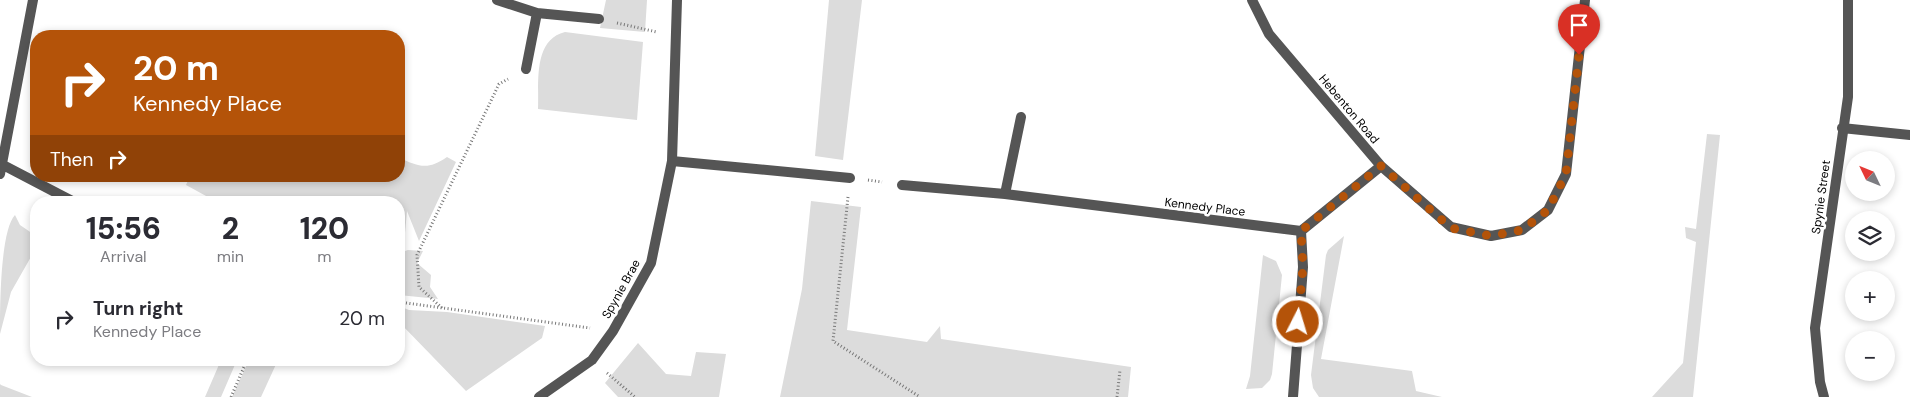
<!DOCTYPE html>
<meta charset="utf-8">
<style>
body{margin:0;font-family:"DM Sans",sans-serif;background:#f7f7f7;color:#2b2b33;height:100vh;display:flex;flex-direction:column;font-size:19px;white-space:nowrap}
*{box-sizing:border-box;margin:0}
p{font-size:16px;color:#7c7c81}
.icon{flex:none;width:28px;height:28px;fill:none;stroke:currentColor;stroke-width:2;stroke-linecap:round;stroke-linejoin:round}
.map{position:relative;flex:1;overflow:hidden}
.side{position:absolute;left:30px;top:196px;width:375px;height:170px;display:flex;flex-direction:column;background:#fff;border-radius:20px;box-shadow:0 2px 8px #0003}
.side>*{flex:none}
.top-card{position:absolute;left:30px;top:30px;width:375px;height:152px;border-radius:20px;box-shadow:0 2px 8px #0003;background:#b45309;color:#fff;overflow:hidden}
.needle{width:32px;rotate:313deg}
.buttons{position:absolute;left:1845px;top:151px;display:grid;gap:10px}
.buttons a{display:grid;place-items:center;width:50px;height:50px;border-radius:50%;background:#fff;box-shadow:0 2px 8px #0003;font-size:25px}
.pin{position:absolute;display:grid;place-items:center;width:42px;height:42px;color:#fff;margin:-51px -21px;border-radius:50% 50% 50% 0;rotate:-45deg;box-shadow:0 0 5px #0007}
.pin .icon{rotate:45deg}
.me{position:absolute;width:55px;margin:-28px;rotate:5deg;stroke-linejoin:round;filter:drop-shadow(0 0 4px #0008)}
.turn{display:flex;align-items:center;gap:18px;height:105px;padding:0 20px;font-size:22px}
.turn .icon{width:65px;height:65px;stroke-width:2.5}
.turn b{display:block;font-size:35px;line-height:42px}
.then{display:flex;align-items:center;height:48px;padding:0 20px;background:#0003;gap:10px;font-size:19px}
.eta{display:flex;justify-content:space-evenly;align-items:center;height:85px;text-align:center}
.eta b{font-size:30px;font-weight:800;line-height:35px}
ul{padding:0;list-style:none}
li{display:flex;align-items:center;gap:15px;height:75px;padding:0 20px}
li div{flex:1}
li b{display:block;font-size:19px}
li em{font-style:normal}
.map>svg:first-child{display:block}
</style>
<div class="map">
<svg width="1910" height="397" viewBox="0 0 1910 397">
<rect width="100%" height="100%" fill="#fff"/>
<path fill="#dcdcdc" d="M 606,0 L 647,0 L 645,32 L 600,28 Z
M 829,0 L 862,0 L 843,160 L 815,156 Z
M 565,32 L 643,42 L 637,120 L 538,109 C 539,82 533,40 565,32 Z
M 1707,134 L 1720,135 L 1693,397 L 1652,397 L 1683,363 L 1696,242 L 1686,238 L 1685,227 L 1696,229 Z
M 447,157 L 456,162 L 419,241 L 407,211 L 405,233 L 399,245 L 399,202 L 217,202 L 186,185 L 190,176 L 399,176 L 399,158 C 419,166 427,171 447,157 Z
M 811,201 L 861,207 L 847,330 L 927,342 L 940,326 L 941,339 L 1131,367 L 1128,397 L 780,397 L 802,289 Z
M 15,215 L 20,225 L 36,236 L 36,248 L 11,292 L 0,334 C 0,308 0,231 15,215 Z
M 1344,236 L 1321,359 L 1412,371 L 1416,391 L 1442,397 L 1319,397 L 1313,388 L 1311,375 L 1326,255 L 1328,250 Z
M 408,250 L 423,251 L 417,263 L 431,275 L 430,287 L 438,299 L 399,295 L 399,253 Z
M 1263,255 L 1276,261 L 1282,275 L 1272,374 L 1270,380 L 1262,388 L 1246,389 L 1250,376 Z
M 399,306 L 409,310 L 447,312 L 545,326 L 542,338 L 466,391 L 399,322 Z
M 638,343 L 666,374 L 691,376 L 696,352 L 726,354 L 719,397 L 618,397 L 605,383 Z
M 221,360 L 237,360 L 221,397 L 205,397 Z
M 249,360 L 278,360 L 261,397 L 232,397 Z
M 0,384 L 1,385 L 32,397 L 0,397 Z"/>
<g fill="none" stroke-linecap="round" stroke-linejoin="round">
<path stroke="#777" stroke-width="3" stroke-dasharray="1 2.5" stroke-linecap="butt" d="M 617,23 L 657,32
M 868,180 L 882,182
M 848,197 L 833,341 L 920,397
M 399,302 L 590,328
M 442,308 L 419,287 L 417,255 L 499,84 L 508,79
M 607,373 L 635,397
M 231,397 L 247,360
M 1117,397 L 1120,370"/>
<path stroke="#555" stroke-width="10" d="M 497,0 L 537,13 L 599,19
M 1252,0 L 1269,34 L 1381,166 L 1451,227 L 1491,236 L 1522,230 L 1548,210 L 1566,174 L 1585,0
M 526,69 L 537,13
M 1842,128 L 1910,135
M 672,161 L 850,178
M 1,164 L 74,202
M 0,174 L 33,0
M 902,185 L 1005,194 L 1301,231 L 1381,166
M 1005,194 L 1021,117
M 196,202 L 197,201
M 539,397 L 592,360 L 613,331 L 651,263 L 672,161 L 677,0
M 1293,397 L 1303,267 L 1301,231
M 1824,397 L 1820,382 L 1815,328 L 1848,97 L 1848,0"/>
</g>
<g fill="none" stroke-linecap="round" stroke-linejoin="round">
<path stroke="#b45309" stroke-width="9" stroke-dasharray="0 16.2" d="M 1298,322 L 1303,267 L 1301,231 L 1381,166 L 1451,228 L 1491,236 L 1522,230 L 1548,210 L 1566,174 L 1579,55"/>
</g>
<g text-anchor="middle" stroke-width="5" stroke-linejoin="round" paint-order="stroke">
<g font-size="12" fill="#000" stroke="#fff">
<text transform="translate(1349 109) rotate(50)" y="4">Hebenton Road</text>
<text transform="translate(1821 197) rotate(-82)" y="4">Spynie Street</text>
<text transform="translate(1205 207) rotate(7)" y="4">Kennedy Place</text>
<text transform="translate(621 289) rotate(-61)" y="4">Spynie Brae</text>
</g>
</g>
</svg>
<div class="buttons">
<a><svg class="needle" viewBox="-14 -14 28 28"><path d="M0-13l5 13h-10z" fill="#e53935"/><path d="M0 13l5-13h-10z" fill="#7c7c81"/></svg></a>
<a><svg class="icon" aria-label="layers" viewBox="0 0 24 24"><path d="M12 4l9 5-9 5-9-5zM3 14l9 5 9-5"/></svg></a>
<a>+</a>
<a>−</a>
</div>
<div class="pin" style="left:1579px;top:55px;background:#d93025"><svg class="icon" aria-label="arrive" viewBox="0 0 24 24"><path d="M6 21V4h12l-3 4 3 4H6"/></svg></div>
<svg class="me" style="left:1298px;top:322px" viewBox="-20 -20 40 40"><circle r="17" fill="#b45309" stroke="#fff" stroke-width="3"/><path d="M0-11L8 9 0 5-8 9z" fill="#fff"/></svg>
<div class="top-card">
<div class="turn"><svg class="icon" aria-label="right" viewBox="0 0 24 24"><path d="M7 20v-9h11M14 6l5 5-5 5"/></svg><div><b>20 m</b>Kennedy Place</div></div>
<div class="then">Then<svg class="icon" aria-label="right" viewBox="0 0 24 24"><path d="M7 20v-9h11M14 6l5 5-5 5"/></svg></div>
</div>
<section class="side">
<div class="eta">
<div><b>15:56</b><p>Arrival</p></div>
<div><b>2</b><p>min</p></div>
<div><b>120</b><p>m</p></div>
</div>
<ul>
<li><svg class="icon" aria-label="right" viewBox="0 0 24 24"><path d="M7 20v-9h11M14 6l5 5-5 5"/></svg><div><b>Turn right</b><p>Kennedy Place</p></div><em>20 m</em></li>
</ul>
</section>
</div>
